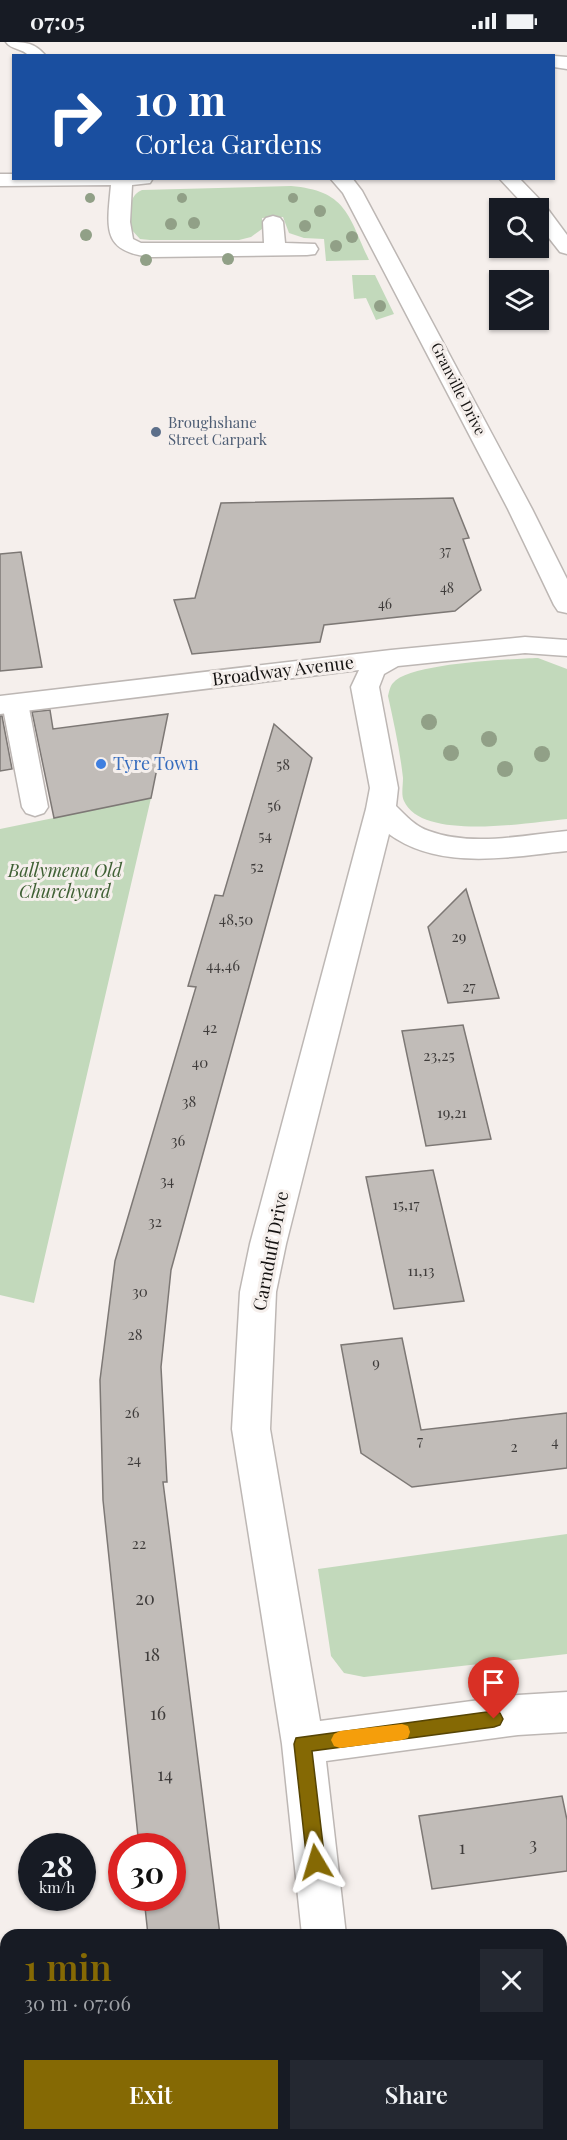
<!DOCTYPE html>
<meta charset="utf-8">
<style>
body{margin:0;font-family:"Playfair Display",serif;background:#242831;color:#f1f3f6;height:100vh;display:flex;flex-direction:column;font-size:22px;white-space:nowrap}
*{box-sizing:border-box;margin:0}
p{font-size:20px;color:#9ea1a6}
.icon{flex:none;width:33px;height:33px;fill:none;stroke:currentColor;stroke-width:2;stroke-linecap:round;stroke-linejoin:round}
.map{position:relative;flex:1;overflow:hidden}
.drawer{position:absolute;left:0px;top:1887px;width:567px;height:212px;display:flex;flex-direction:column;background:#171b24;border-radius:18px 18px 0 0;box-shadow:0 2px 4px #0004}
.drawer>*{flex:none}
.top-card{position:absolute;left:12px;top:12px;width:543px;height:126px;border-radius:0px;box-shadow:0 2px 4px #0004;background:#1a4fa0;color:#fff;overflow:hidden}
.tools{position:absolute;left:489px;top:156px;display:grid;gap:12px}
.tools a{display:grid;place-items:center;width:60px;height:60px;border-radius:0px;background:#171b24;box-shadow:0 2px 4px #0004;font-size:30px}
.speed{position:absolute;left:18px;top:1791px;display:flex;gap:12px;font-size:30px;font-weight:700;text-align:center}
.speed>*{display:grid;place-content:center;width:78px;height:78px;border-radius:50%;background:#171b24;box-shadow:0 2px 4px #0004;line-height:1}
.speed small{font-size:15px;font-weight:400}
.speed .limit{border:9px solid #d22;background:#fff;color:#111}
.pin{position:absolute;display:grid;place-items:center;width:51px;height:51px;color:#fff;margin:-62px -26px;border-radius:50% 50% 50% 0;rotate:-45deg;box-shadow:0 0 6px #0007}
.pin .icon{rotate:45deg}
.me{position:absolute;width:66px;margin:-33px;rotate:353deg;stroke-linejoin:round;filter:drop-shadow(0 0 4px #0008)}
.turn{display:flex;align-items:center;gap:21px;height:126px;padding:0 24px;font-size:27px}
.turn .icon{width:78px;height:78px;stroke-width:2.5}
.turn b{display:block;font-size:42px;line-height:51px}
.round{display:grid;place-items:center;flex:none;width:63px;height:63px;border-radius:0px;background:#242831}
.head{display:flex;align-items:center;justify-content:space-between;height:102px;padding:0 24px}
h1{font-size:36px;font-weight:600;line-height:45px;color:#856904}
.action{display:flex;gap:12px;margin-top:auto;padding:12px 24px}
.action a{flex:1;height:69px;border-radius:0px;background:#856904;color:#fff;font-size:24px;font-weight:600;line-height:69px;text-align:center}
.action a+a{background:#242831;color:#f1f3f6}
.status{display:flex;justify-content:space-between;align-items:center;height:42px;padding:0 30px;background:#171b24;direction:ltr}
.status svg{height:16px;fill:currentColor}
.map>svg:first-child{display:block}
</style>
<div class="status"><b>07:05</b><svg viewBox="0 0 49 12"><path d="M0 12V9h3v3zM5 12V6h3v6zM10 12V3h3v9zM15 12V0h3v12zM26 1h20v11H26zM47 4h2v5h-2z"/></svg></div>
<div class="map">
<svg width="567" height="2098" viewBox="0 0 567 2098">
<rect width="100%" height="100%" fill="#f5efec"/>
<path fill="#c2d9bb" d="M 291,144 C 347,149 348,173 369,218 L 326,219 L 324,197 L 304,196 L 289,191 L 283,175 L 262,176 L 262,187 L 251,195 L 239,198 L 150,198 L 140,197 L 130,186 C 131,172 127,154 142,148 Z
M 352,233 L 375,233 L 394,272 L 376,278 L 366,256 L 354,257 Z
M 538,616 L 567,627 L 567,777 C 531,780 422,800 404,759 C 401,753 403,744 403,736 C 400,709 394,681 388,654 C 389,650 390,644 393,641 C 409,621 511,617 538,616 Z
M 151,756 L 34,1261 L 0,1253 L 0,787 Z
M 567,1492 L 567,1612 L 364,1635 L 344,1631 L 331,1614 L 318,1527 Z"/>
<path fill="#c1bcb8" stroke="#7d7875" stroke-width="1.5" d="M 453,456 L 469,496 L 463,497 L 481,548 L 455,569 L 324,583 L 320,600 L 192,612 L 174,558 L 195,556 L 221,461 Z
M 21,510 L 42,625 L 0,629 L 0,512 Z
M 50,668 L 53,687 L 168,672 L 151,756 L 54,776 L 32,670 Z
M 0,674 L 2,674 L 12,727 L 0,729 Z
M 274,682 L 312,716 L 171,1228 L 161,1325 L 167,1440 L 163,1440 L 220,1893 L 148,1893 L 144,1856 L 172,1856 L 172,1804 L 139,1804 L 103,1458 L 100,1338 L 115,1219 L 196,945 L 188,944 L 215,853 L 223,854 Z
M 466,847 L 499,956 L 448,961 L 428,885 Z
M 463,983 L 491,1097 L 426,1104 L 402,989 Z
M 433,1128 L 464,1259 L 394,1267 L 366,1135 Z
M 402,1296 L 421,1388 L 567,1371 L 567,1426 L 412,1445 L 361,1411 L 341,1303 Z
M 562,1754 L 567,1778 L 567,1829 L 432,1847 L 419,1774 Z"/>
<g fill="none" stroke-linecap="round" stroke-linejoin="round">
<defs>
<path id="service" d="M 6,0 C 25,0 34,0 46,14 L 29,14 C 23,6 11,8 6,0 Z
M 499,136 L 519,136 L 544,162 L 567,193 L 567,212 L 560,210 L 538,182 L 538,166 L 527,166 Z
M 15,653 L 24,655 L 28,661 L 48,765 L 44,771 L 35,774 L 26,771 L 22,765 L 2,661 L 6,655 Z"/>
<path id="minor" d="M 554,14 L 567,15 L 567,27 L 554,25 Z
M 0,132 L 14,132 L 14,136 L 153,136 L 150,141 L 132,143 L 130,180 L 133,197 L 141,201 L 264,201 L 263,180 L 266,176 L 273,174 L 280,176 L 283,180 L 285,201 L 315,202 L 318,207 L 315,212 L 307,213 L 152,215 C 101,210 107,186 111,143 L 0,144 Z
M 330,136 L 352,136 L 362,149 L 532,467 L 567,537 L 567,571 L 558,569 L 554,563 L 508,467 L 343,151 Z
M 525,595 L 567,598 L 567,614 L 525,611 L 398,624 L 384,632 L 379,645 L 398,746 L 396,764 C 406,774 416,785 429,789 C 471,805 524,793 567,789 L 567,809 C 509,815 440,829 389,792 L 286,1202 L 276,1250 L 270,1387 L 320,1679 L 518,1653 L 567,1650 L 567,1690 L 518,1693 L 326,1719 L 346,1893 L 302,1893 L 282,1702 L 232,1387 L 240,1250 L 250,1202 L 366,767 L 370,746 L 351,645 L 359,628 L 0,672 L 0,654 L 391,608 Z
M 283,2092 L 331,2092 L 331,2098 L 283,2098 Z"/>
</defs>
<use href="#service" stroke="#bdb7b4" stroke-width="3"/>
<use href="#minor" stroke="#bdb7b4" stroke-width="3"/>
<use href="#service" fill="#fff" fill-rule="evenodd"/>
<use href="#minor" fill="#fff" fill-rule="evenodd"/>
</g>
<g fill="#91a087">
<circle cx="90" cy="156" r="5"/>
<circle cx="182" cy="156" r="5"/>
<circle cx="293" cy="156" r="5"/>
<circle cx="320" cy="169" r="6"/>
<circle cx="194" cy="181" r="6"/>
<circle cx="171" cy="182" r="6"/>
<circle cx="305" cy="184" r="6"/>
<circle cx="86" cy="193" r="6"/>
<circle cx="352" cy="195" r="6"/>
<circle cx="336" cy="204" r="6"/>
<circle cx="228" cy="217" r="6"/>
<circle cx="146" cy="218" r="6"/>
<circle cx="380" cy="264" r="6"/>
<circle cx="429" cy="680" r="8"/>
<circle cx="489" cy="697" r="8"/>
<circle cx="451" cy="711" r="8"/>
<circle cx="542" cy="712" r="8"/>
<circle cx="505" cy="727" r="8"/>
</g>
<path fill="#856904" stroke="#564403" stroke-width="1.5" d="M 494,1669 L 500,1671 L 503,1677 L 500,1683 L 494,1685 L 312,1709 L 325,1820 L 323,1826 L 316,1829 L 310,1826 L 307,1820 L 294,1702 L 296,1696 Z"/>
<path fill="#f59e0b" d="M 402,1682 L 408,1684 L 410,1690 L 408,1696 L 402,1698 L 340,1706 L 334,1704 L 331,1698 L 334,1692 L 340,1689 Z"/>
<circle fill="#5c6f8a" stroke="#f5efec" stroke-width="2" cx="156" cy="390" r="6"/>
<circle fill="#3f7fe0" stroke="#f5efec" stroke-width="2" cx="101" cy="722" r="6"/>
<g text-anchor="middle" stroke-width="6" stroke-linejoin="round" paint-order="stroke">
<g font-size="14" fill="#3f3c3b">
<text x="445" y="514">37</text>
<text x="447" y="551">48</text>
<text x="385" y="567">46</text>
</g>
<g font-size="15" fill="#141211" stroke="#f5efec">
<text transform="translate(458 347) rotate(63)" y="5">Granville Drive</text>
</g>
<g font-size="15" fill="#4e5e75" stroke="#f5efec" text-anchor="start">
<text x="168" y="386">Broughshane<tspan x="168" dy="17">Street Carpark</tspan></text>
</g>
<g font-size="15" fill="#3f3c3b">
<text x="283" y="728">58</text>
<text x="274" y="769">56</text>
<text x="265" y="799">54</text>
<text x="257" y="830">52</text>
<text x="236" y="883">48,50</text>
<text x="459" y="900">29</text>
<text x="223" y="929">44,46</text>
<text x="469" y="950">27</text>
<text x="210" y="991">42</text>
<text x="439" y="1019">23,25</text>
<text x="200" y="1026">40</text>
<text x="189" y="1065">38</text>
<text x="452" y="1076">19,21</text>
<text x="178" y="1104">36</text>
<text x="167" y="1144">34</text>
<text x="406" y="1168">15,17</text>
<text x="155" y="1185">32</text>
<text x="421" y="1234">11,13</text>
<text x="140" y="1255">30</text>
<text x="135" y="1298">28</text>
<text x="376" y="1326">9</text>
<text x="132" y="1376">26</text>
<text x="420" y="1404">7</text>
<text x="555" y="1405">4</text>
<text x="514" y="1410">2</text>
<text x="134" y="1423">24</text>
<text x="139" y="1507">22</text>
</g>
<g font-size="18" fill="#141211" stroke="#f5efec">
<text transform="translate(283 629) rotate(-7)" y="6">Broadway Avenue</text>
<text transform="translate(271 1209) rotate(-79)" y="6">Carnduff Drive</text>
</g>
<g font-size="18" fill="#366cbe" stroke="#f5efec" text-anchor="start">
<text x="113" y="728">Tyre Town</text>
</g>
<g font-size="18" font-style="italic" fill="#3f6034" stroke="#f5efec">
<text x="65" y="835">Ballymena Old<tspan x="65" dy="21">Churchyard</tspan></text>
</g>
<g font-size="18" fill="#3f3c3b">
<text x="145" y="1563">20</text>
<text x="152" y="1619">18</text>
<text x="158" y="1678">16</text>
<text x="165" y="1739">14</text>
<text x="533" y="1809">3</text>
<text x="462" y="1812">1</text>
</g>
</g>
</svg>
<div class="tools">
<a><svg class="icon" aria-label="search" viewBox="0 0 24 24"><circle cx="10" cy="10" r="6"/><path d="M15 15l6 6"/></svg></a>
<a><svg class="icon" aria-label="layers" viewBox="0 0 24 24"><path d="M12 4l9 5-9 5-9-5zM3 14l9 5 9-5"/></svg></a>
</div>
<div class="speed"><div>28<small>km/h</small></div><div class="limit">30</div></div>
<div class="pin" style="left:494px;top:1677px;background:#d93025"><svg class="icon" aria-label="arrive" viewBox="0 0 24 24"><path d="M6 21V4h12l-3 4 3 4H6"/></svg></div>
<svg class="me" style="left:316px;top:1820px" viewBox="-20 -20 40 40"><path d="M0-17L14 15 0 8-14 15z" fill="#856904" stroke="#fff" stroke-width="4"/></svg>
<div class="top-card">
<div class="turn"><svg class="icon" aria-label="right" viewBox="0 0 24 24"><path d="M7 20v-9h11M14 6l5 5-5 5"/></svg><div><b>10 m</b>Corlea Gardens</div></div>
</div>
<section class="drawer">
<div class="head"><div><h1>1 min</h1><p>30 m · 07:06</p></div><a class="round"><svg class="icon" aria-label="close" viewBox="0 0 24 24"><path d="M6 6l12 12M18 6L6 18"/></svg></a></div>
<div class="action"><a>Exit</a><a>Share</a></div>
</section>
</div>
